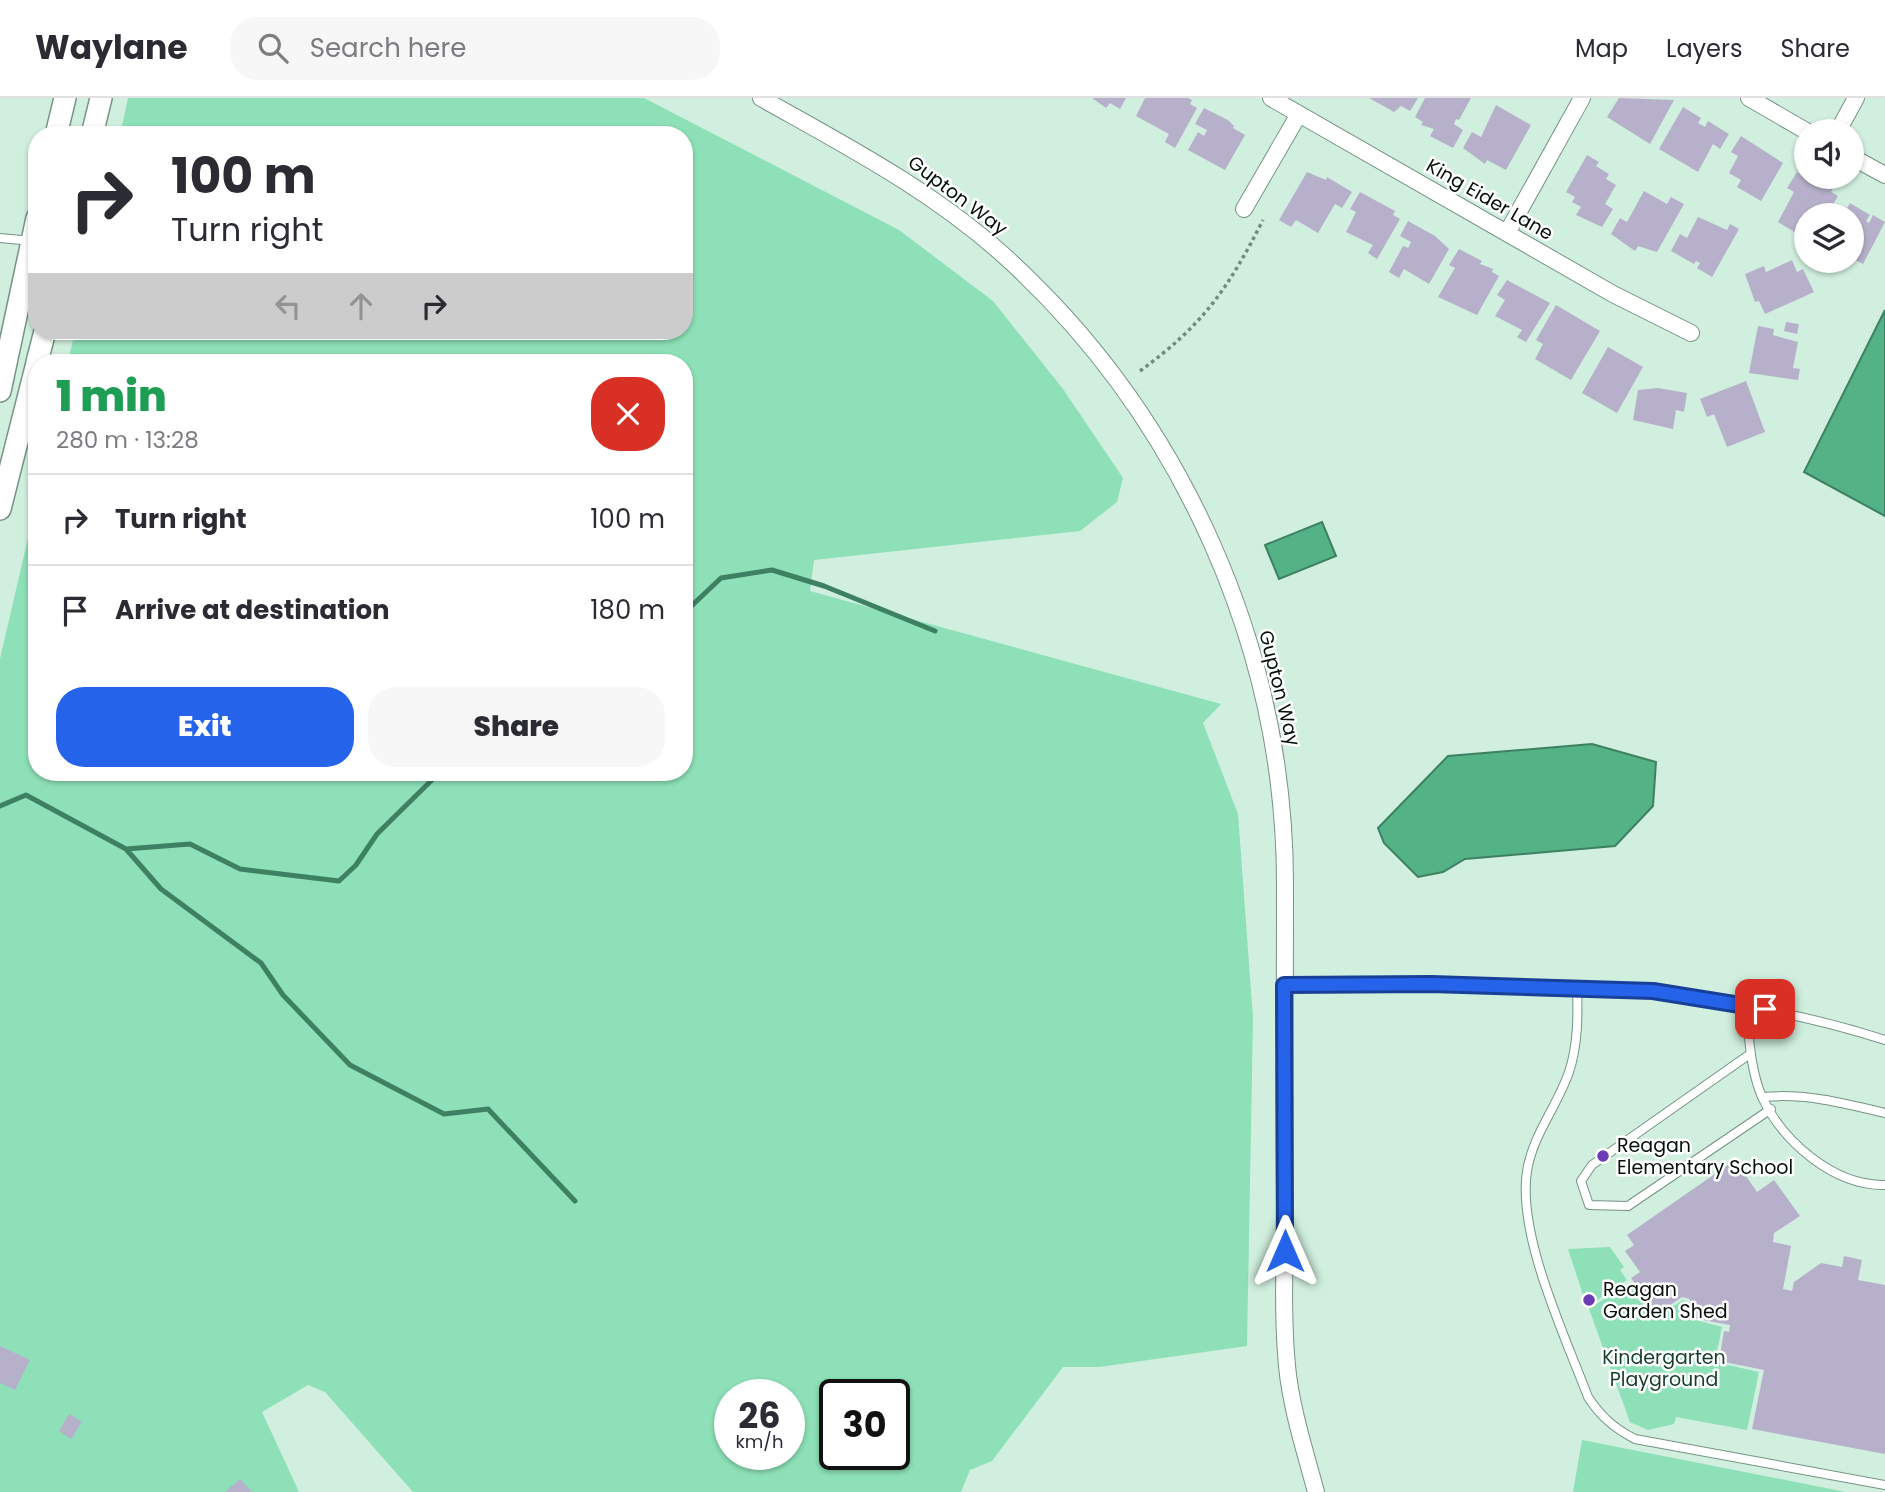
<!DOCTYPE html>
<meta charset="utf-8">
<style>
body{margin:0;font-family:Poppins,sans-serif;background:#f7f7f7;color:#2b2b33;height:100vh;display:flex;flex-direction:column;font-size:26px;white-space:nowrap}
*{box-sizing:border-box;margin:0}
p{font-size:23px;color:#7c7c81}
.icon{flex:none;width:38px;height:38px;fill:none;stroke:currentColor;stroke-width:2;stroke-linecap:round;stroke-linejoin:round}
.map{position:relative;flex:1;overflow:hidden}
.sheet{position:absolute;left:28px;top:256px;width:665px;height:427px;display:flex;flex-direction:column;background:#fff;border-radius:28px;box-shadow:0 2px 5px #0004}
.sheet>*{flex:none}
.guide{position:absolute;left:28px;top:28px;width:665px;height:214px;border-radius:28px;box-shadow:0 2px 5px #0004;background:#fff;color:#2b2b33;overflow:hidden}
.tools{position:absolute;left:1794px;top:21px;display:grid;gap:14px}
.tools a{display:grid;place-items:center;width:70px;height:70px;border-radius:50%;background:#fff;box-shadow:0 2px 5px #0004;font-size:35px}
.speed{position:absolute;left:714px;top:1281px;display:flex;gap:14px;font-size:35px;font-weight:700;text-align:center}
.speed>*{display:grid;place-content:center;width:91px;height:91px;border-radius:50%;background:#fff;box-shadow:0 2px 5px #0004;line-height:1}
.speed small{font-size:18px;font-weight:400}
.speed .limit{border:4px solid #111;border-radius:10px;background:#fff;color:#111}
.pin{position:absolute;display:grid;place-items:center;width:60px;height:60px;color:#fff;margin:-30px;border-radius:14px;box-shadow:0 4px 10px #0006}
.me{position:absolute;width:77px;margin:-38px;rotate:0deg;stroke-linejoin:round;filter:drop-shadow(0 0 5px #0008)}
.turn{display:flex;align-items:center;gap:24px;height:147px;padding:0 28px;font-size:32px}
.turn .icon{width:91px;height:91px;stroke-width:2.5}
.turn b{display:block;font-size:49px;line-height:60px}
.lanes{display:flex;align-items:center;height:66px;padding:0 28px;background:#0003;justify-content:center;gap:35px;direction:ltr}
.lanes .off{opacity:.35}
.round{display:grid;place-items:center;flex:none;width:74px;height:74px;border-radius:28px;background:#f7f7f7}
.overview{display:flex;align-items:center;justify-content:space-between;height:119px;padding:0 28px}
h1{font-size:42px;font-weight:800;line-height:52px;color:#1e9e55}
.primary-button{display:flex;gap:14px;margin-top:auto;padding:14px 28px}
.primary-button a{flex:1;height:80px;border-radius:28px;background:#2563eb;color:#fff;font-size:28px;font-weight:800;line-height:80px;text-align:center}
.primary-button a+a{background:#f7f7f7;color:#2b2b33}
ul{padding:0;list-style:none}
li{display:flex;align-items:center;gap:21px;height:91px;padding:0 28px;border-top:2px solid #e1e1e2}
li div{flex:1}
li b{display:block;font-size:26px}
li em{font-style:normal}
header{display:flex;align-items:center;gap:42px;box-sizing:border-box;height:98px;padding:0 35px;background:#fff;border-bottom:2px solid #e1e1e2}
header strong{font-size:33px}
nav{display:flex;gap:38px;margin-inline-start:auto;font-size:24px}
.search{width:490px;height:63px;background:#f7f7f7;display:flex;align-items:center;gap:18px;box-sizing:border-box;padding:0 24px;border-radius:28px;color:#7c7c81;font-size:26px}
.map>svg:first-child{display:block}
</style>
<header>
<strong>Waylane</strong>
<div class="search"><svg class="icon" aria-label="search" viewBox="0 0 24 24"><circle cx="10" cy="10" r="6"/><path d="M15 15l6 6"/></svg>Search here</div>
<nav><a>Map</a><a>Layers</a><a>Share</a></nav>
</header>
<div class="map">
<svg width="1885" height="1394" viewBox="0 0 1885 1394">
<rect width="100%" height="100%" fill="#d0efde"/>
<path fill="#8de0b7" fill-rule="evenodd" d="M 128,0 L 644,0 L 899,132 L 993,203 L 1063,291 L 1123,380 L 1117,404 L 1080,433 L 814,462 L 810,493 L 1221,606 L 1203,625 L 1238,716 L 1253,920 L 1247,1248 L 1099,1269 L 1063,1269 L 992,1363 L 970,1372 L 961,1394 L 413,1394 L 325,1294 L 308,1287 L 262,1314 L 299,1394 L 0,1394 L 0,561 L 37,401 L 37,674 L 684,674 L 684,264 L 68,264 L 75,233 L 684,233 L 684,37 L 120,37 ZM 730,1297 L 789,1297 L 789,1356 L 730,1356 ZM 835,1297 L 894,1297 L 894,1356 L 835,1356 Z
M 1610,1149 L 1624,1169 L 1620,1172 L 1627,1182 L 1587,1209 L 1568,1151 Z
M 1628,1185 L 1654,1220 L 1683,1202 L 1688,1204 L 1684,1219 L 1722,1229 L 1715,1264 L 1759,1274 L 1747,1332 L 1676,1319 L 1674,1326 L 1648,1332 L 1630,1324 L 1589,1211 Z
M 1582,1342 L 1846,1394 L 1573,1394 Z"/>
<path fill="#54b287" stroke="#3d8162" stroke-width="2" d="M 1885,212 L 1885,418 L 1804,374 Z
M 1322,424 L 1336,458 L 1279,481 L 1265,447 Z
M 1592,646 L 1656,664 L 1653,708 L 1615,748 L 1465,761 L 1443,774 L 1418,779 L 1384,745 L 1378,730 L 1448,658 Z"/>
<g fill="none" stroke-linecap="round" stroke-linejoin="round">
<path stroke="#3d8162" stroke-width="5" d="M 684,515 L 721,480 L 772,472 L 824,488 L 935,533
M 0,708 L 26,697 L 126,751 L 161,791 L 261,865 L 283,897 L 350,967 L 444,1016 L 488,1011 L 575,1103
M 126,751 L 190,746 L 240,771 L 339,783 L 356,767 L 377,736 L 440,674"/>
</g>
<path fill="#b7b0cb" d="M 1092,0 L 1126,0 L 1120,11 L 1110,5 L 1106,10 Z
M 1145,0 L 1188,0 L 1192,2 L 1190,6 L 1197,10 L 1175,50 L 1165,44 L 1169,36 L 1136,18 Z
M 1369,0 L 1418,0 L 1410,13 L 1401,8 L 1394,14 Z
M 1425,0 L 1471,0 L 1459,22 L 1456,21 L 1454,26 L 1463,32 L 1453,50 L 1430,38 L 1434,31 L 1421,27 L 1423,24 L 1415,19 Z
M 1619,0 L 1674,2 L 1650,46 L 1607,19 Z
M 1496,7 L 1531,27 L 1506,72 L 1487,62 L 1485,66 L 1463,50 L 1472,34 L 1481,39 Z
M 1683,9 L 1701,20 L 1698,25 L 1705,29 L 1708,23 L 1729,36 L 1720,51 L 1713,46 L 1698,74 L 1659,51 Z
M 1204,10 L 1228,22 L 1234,28 L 1233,30 L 1245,37 L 1225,72 L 1188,52 L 1198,34 L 1204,38 L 1207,32 L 1195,26 Z
M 1741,38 L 1783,65 L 1761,103 L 1737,89 L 1741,82 L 1729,75 L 1738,58 L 1731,54 Z
M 1587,57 L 1599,64 L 1596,68 L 1609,76 L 1606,81 L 1616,87 L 1605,106 L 1613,111 L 1602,129 L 1576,117 L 1581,109 L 1572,104 L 1575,99 L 1566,94 Z
M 1806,73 L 1806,79 L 1820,85 L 1818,88 L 1823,91 L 1825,86 L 1833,90 L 1831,94 L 1838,98 L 1827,117 L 1806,117 L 1806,141 L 1778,124 L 1794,94 L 1787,90 L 1797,74 L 1803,78 Z
M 1307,74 L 1326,82 L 1327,79 L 1352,94 L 1342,110 L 1335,106 L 1318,135 L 1296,122 L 1291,129 L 1279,122 Z
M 1644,93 L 1667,106 L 1671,99 L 1684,106 L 1657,154 L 1638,148 L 1635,153 L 1611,136 L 1620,120 L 1627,124 Z
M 1360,94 L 1395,113 L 1393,117 L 1400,121 L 1377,161 L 1368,155 L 1373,147 L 1346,134 L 1356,114 L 1350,111 Z
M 1850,105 L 1870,117 L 1866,123 L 1869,125 L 1873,117 L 1885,124 L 1863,166 L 1852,160 L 1852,117 L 1843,117 Z
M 1698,119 L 1727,132 L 1730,126 L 1739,131 L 1712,179 L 1697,170 L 1700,165 L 1696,163 L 1694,166 L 1671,153 L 1680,136 L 1687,140 Z
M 1408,123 L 1435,138 L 1449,151 L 1429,186 L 1404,171 L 1399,180 L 1389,174 L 1403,148 L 1408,150 L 1411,144 L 1400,138 Z
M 1459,151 L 1482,163 L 1480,166 L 1493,171 L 1492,174 L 1499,178 L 1477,217 L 1438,199 L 1455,170 L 1449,167 Z
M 1792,162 L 1797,174 L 1803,171 L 1814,194 L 1765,216 L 1759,203 L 1755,204 L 1745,176 L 1764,168 L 1766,174 Z
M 1507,182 L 1550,205 L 1526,244 L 1517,239 L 1522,232 L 1495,218 L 1505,202 L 1497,197 Z
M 1556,207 L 1600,233 L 1571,282 L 1535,261 L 1543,246 L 1536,242 Z
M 1786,224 L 1799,226 L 1797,236 L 1784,233 Z
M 1758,228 L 1774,231 L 1773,237 L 1798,244 L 1793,270 L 1800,271 L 1798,282 L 1749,275 Z
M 1608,249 L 1643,269 L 1617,315 L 1582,295 Z
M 1746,283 L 1765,334 L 1727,349 L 1714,316 L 1707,319 L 1700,301 Z
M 1658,290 L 1687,295 L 1684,314 L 1676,312 L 1673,331 L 1633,322 L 1638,292 Z
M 1735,1062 L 1757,1094 L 1774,1082 L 1800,1118 L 1774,1135 L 1773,1144 L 1791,1148 L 1783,1191 L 1792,1193 L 1794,1184 L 1821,1165 L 1842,1169 L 1844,1158 L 1862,1162 L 1858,1182 L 1885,1187 L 1885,1356 L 1752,1331 L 1764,1272 L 1719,1263 L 1724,1233 L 1729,1234 L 1730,1227 L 1687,1219 L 1690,1201 L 1682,1199 L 1656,1217 L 1631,1180 L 1640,1174 L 1625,1153 L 1634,1147 L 1627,1137 Z
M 1585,1197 L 1593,1198 L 1592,1207 L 1585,1206 Z
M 0,1248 L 30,1262 L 15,1292 L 0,1285 Z
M 69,1316 L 82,1324 L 71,1341 L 59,1333 Z
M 240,1381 L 252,1394 L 225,1394 Z"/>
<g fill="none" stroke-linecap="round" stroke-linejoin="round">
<defs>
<path id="lane" d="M 0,140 L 32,143
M 1285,887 C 1486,884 1691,879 1885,942
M 1577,889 C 1578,918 1578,947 1569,974 C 1557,1009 1533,1036 1527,1073 C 1517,1137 1565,1238 1588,1299 C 1601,1319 1614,1330 1635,1341 L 1885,1387
M 1746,908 C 1749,938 1750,971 1762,999 C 1783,1044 1834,1088 1885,1087
M 1750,956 L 1592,1067 L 1581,1083 L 1589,1107 L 1628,1108 L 1771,1011
M 1762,999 C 1805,995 1844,1005 1885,1015"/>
<path id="street" d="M 761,0 C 848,49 937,95 1011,164 C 1184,324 1286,554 1285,790 C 1285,896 1284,1001 1285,1106 C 1285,1160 1282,1215 1287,1268 C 1291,1310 1305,1353 1316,1394
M 1271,0 L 1613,196 L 1691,235
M 1749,0 L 1806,33
M 1838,33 L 1856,0
M 1852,59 L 1885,77
M 1244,111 L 1299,16
M 1507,135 L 1582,0"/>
<path id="secondary" d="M 56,37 L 65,0
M 92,37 L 101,0
M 37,264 L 45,233
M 0,293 L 37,120
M 0,411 L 37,265"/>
</defs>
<use href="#lane" stroke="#769384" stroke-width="10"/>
<use href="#street" stroke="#769384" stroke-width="18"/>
<use href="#secondary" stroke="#769384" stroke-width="24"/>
<path stroke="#748a7e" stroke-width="3.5" stroke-dasharray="3.5 3.5" stroke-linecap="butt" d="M 1140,273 C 1203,227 1228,191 1263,122"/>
<use href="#lane" stroke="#fff" stroke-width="8"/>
<use href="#street" stroke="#fff" stroke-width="16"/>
<use href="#secondary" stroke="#fff" stroke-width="21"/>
</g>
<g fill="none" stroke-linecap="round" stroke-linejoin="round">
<defs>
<path id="route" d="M 1285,1153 L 1284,887 L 1431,886 L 1653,893 L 1765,911"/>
</defs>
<use href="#route" stroke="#184099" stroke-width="18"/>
<use href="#route" stroke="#2563eb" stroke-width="12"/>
</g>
<g fill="#6a3bb3" stroke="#fff" stroke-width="2.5">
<circle cx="1603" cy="1058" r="7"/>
<circle cx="1589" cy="1202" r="7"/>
</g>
<g text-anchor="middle" stroke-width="5" stroke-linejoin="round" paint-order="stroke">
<g font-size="19" fill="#06100b" stroke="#fff">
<text transform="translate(958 97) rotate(37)" y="7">Gupton Way</text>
<text transform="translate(1490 101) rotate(30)" y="7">King Eider Lane</text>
<text transform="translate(1280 590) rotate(76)" y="7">Gupton Way</text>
</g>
<g font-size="19" fill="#06100b" stroke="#fff" text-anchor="start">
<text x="1617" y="1054">Reagan<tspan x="1617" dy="22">Elementary School</tspan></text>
<text x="1603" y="1198">Reagan<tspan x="1603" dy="22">Garden Shed</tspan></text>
</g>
<g font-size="19" fill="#153e2c" stroke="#fff">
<text x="1664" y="1266">Kindergarten<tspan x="1664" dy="22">Playground</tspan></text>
</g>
</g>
</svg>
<div class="tools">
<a><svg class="icon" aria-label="sound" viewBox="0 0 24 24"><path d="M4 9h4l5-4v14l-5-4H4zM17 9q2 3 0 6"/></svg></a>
<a><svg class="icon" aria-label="layers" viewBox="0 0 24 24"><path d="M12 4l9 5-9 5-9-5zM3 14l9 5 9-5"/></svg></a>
</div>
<div class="speed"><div>26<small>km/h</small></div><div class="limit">30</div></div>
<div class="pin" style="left:1765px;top:911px;background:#d93025"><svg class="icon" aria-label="arrive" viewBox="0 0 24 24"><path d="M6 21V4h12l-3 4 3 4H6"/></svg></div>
<svg class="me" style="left:1285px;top:1153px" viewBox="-20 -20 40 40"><path d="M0-17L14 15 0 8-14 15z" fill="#2563eb" stroke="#fff" stroke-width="4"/></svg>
<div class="guide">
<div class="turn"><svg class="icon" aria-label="right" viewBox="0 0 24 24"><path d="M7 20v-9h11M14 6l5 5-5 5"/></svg><div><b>100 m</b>Turn right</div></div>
<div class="lanes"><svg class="icon off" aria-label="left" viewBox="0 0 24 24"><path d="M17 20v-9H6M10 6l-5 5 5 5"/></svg><svg class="icon off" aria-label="ahead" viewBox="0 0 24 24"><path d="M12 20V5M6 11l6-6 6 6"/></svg><svg class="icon" aria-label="right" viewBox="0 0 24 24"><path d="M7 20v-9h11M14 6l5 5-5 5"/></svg></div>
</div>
<section class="sheet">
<div class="overview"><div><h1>1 min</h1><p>280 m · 13:28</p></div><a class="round" style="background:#d93025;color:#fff"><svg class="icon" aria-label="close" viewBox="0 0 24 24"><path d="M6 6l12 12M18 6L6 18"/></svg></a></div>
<ul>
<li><svg class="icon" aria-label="right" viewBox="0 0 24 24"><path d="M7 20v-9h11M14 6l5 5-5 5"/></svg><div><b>Turn right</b></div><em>100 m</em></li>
<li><svg class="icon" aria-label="arrive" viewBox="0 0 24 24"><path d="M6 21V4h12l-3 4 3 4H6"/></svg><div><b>Arrive at destination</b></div><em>180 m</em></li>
</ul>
<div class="primary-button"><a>Exit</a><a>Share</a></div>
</section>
</div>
